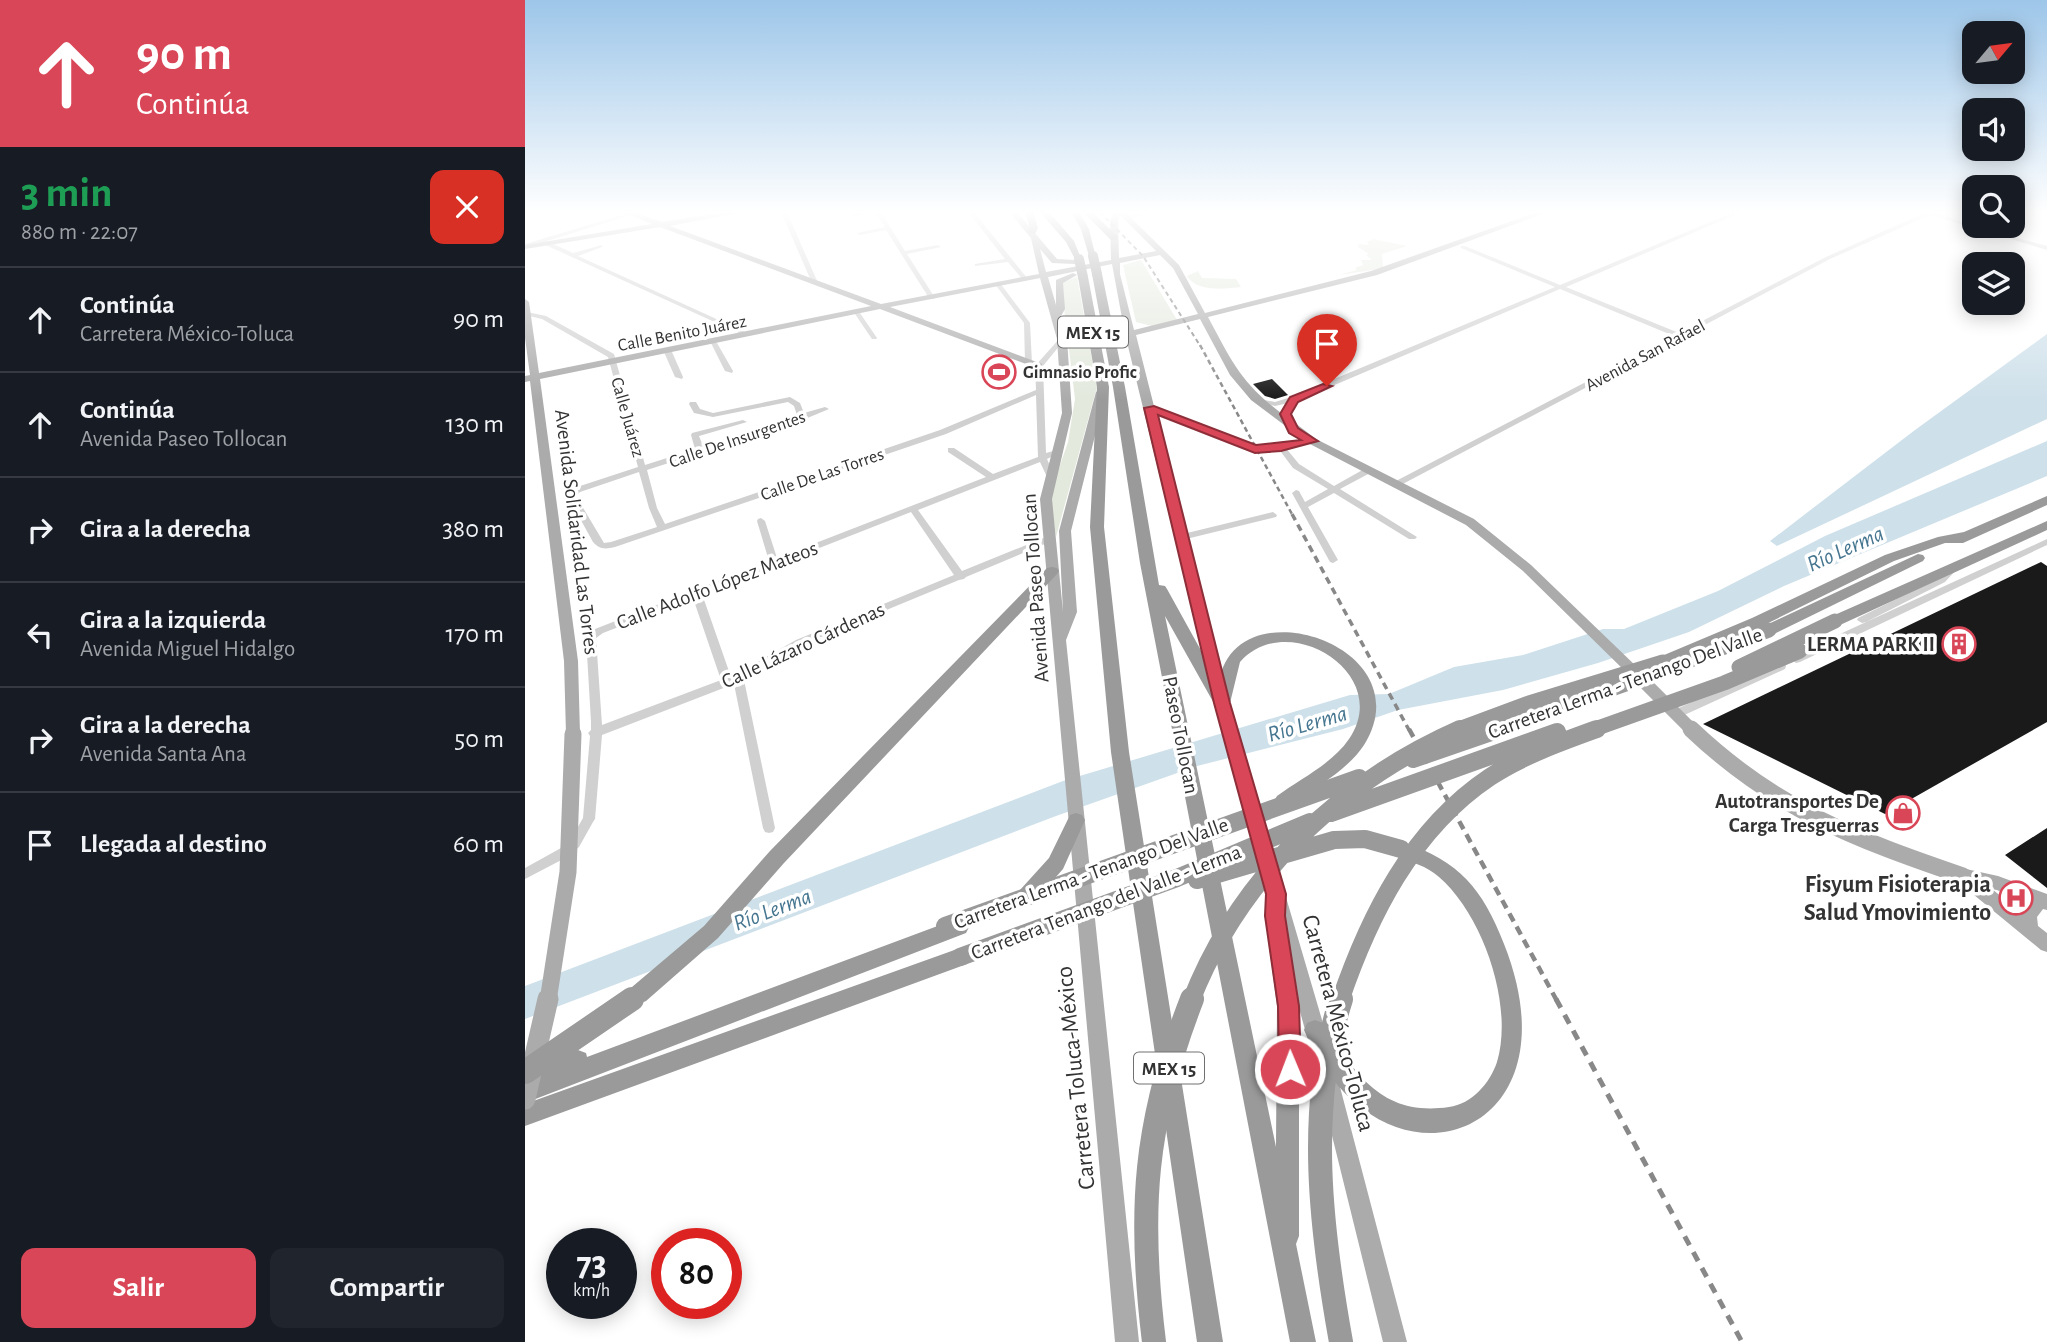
<!DOCTYPE html>
<html lang="es">
<meta charset="utf-8">
<style>
body{margin:0;font-family:"Alegreya Sans",sans-serif;background:#20242c;color:#f1f3f6;height:100vh;display:flex;flex-direction:column;font-size:26px;white-space:nowrap}
*{box-sizing:border-box;margin:0}
p{font-size:23px;color:#9ea1a6}
.icon{flex:none;width:38px;height:38px;fill:none;stroke:currentColor;stroke-width:2;stroke-linecap:round;stroke-linejoin:round}
.map{position:relative;flex:1;overflow:hidden}
.panel{display:flex;flex-direction:column;background:#171b24;width:525px}
.panel>*{flex:none}
.banner{background:#d94657;color:#fff;overflow:hidden}
.needle{width:46px;rotate:61deg}
.buttons{position:absolute;left:1437px;top:21px;display:grid;gap:14px}
.buttons a{display:grid;place-items:center;width:63px;height:63px;border-radius:14px;background:#171b24;box-shadow:0 4px 18px #0003;font-size:35px}
.speed{position:absolute;left:21px;top:1228px;display:flex;gap:14px;font-size:35px;font-weight:700;text-align:center}
.speed>*{display:grid;place-content:center;width:91px;height:91px;border-radius:50%;background:#171b24;box-shadow:0 4px 18px #0003;line-height:1}
.speed small{font-size:18px;font-weight:400}
.speed .limit{border:10px solid #d22;background:#fff;color:#111}
.pin{position:absolute;display:grid;place-items:center;width:60px;height:60px;color:#fff;margin:-72px -30px;border-radius:50% 50% 50% 0;rotate:-45deg;box-shadow:0 0 7px #0007}
.pin .icon{rotate:45deg}
.me{position:absolute;width:77px;margin:-38px;rotate:359deg;stroke-linejoin:round;filter:drop-shadow(0 0 5px #0008)}
.turn{display:flex;align-items:center;gap:24px;height:147px;padding:0 21px;font-size:32px}
.turn .icon{width:91px;height:91px;stroke-width:2.5}
.turn b{display:block;font-size:49px;line-height:60px}
.round{display:grid;place-items:center;flex:none;width:74px;height:74px;border-radius:14px;background:#20242c}
.headline{display:flex;align-items:center;justify-content:space-between;height:119px;padding:0 21px}
h1{font-size:42px;font-weight:700;line-height:52px;color:#1e9e55}
.action{display:flex;gap:14px;margin-top:auto;padding:14px 21px}
.action a{flex:1;height:80px;border-radius:14px;background:#d94657;color:#fff;font-size:28px;font-weight:700;line-height:80px;text-align:center}
.action a+a{background:#20242c;color:#f1f3f6}
ul{padding:0;list-style:none}
li{display:flex;align-items:center;gap:21px;height:105px;padding:0 21px;border-top:2px solid #363941}
li div{flex:1}
li b{display:block;font-size:26px}
li em{font-style:normal}
main{display:flex;flex:1;min-height:0}
.map>svg:first-child{display:block}
</style>
<main>
<section class="panel">
<div class="banner">
<div class="turn"><svg class="icon" aria-label="ahead" viewBox="0 0 24 24"><path d="M12 20V5M6 11l6-6 6 6"/></svg><div><b>90 m</b>Continúa</div></div>
</div>
<div class="headline"><div><h1>3 min</h1><p>880 m · 22:07</p></div><a class="round" style="background:#d93025;color:#fff"><svg class="icon" aria-label="close" viewBox="0 0 24 24"><path d="M6 6l12 12M18 6L6 18"/></svg></a></div>
<ul>
<li><svg class="icon" aria-label="ahead" viewBox="0 0 24 24"><path d="M12 20V5M6 11l6-6 6 6"/></svg><div><b>Continúa</b><p>Carretera México-Toluca</p></div><em>90 m</em></li>
<li><svg class="icon" aria-label="ahead" viewBox="0 0 24 24"><path d="M12 20V5M6 11l6-6 6 6"/></svg><div><b>Continúa</b><p>Avenida Paseo Tollocan</p></div><em>130 m</em></li>
<li><svg class="icon" aria-label="right" viewBox="0 0 24 24"><path d="M7 20v-9h11M14 6l5 5-5 5"/></svg><div><b>Gira a la derecha</b></div><em>380 m</em></li>
<li><svg class="icon" aria-label="left" viewBox="0 0 24 24"><path d="M17 20v-9H6M10 6l-5 5 5 5"/></svg><div><b>Gira a la izquierda</b><p>Avenida Miguel Hidalgo</p></div><em>170 m</em></li>
<li><svg class="icon" aria-label="right" viewBox="0 0 24 24"><path d="M7 20v-9h11M14 6l5 5-5 5"/></svg><div><b>Gira a la derecha</b><p>Avenida Santa Ana</p></div><em>50 m</em></li>
<li><svg class="icon" aria-label="arrive" viewBox="0 0 24 24"><path d="M6 21V4h12l-3 4 3 4H6"/></svg><div><b>Llegada al destino</b></div><em>60 m</em></li>
</ul>
<div class="action"><a>Salir</a><a>Compartir</a></div>
</section>
<div class="map">
<svg width="1522" height="1342" viewBox="0 0 1522 1342">
<rect width="100%" height="100%" fill="#fff"/>
<path fill="#e3e9dd" d="M 848,239 L 882,246 L 857,254 L 858,267 L 853,269 L 814,275 L 832,270 L 830,268 L 838,265 L 836,260 L 847,260 L 841,255 L 844,254 L 833,247 L 834,244 L 844,245 L 842,242 Z
M 616,260 L 652,320 L 627,326 L 611,322 L 598,265 Z
M 673,271 L 677,278 L 711,279 L 716,287 C 698,289 672,292 662,276 Z
M 552,277 L 572,387 L 531,537 L 525,494 L 543,442 L 550,399 L 536,283 Z"/>
<path fill="#cee0ea" d="M 1522,334 L 1522,419 L 1252,546 L 1245,541 L 1390,430 Z
M 1522,441 L 1522,476 L 1259,586 L 1164,632 L 1073,663 L 978,690 L 873,710 L 818,729 L 672,766 L 531,816 L 0,1019 L 0,986 L 538,781 L 825,695 L 864,694 L 929,667 L 998,655 L 1078,629 L 1099,629 L 1193,591 L 1300,536 Z"/>
<path fill="#1a1a1a" d="M 747,379 L 763,395 L 750,399 L 740,396 L 728,384 Z
M 1516,562 L 1522,566 L 1522,722 L 1360,814 L 1178,724 Z
M 1522,828 L 1522,888 L 1480,855 Z"/>
<g fill="none" stroke-linecap="round" stroke-linejoin="round">
<path fill="#d0d0d0" fill-rule="evenodd" d="M 256,212 L 262,212 L 293,283 L 292,284 L 287,283 Z
M 336,212 L 347,212 L 329,217 L 326,215 Z
M 350,212 L 356,212 L 380,251 L 413,245 L 416,247 L 382,254 L 410,298 L 409,299 L 404,298 L 361,230 L 335,235 L 332,233 L 360,227 Z
M 443,212 L 449,212 L 502,278 L 502,280 L 498,280 L 483,262 L 450,266 L 450,264 L 480,259 Z
M 617,212 L 628,212 L 602,219 L 599,217 Z
M 1209,212 L 1217,212 L 1041,287 L 1154,333 L 1301,257 L 1399,213 L 1397,212 L 1410,212 L 1449,226 L 1522,246 L 1522,250 L 1405,215 L 1305,259 L 872,487 L 869,486 L 869,482 L 1149,336 L 1035,289 L 772,401 L 750,406 L 730,401 L 734,399 L 750,402 L 766,397 L 1030,287 L 936,248 L 936,246 L 940,246 L 1035,285 Z
M 104,213 L 109,214 L 22,241 L 48,253 L 77,245 L 77,247 L 53,256 L 220,332 L 220,334 L 216,334 L 16,243 L 0,248 L 0,244 Z
M 471,283 L 475,283 L 505,323 L 507,364 L 500,362 L 499,323 L 470,284 Z
M 2,312 L 21,316 L 89,354 L 120,465 L 170,449 L 166,435 L 167,433 L 218,420 L 222,422 L 174,436 L 178,446 L 272,415 L 269,406 L 263,402 L 188,417 L 169,413 L 164,404 L 165,402 L 171,402 L 175,409 L 188,413 L 265,397 L 275,403 L 279,413 L 300,407 L 304,409 L 280,419 L 122,470 L 132,508 L 140,524 L 415,430 L 511,390 L 510,366 L 535,338 L 540,339 L 518,366 L 521,453 L 532,450 L 536,452 L 522,459 L 529,475 L 528,477 L 522,477 L 515,462 L 393,510 L 437,571 L 521,537 L 527,537 L 529,539 L 527,541 L 441,577 L 439,579 L 434,580 L 279,644 L 219,680 L 250,828 L 248,832 L 244,833 L 240,832 L 238,828 L 209,684 L 77,735 L 70,819 L 68,822 L 54,847 L 44,856 L 0,879 L 0,868 L 36,848 L 46,839 L 58,818 L 65,736 L 63,733 L 66,730 L 66,722 L 61,637 L 70,629 L 244,561 L 232,521 L 233,519 L 236,518 L 240,521 L 252,558 L 461,477 L 423,452 L 423,448 L 429,448 L 468,474 L 513,457 L 511,395 L 421,434 L 90,547 C 81,549 75,550 68,542 L 42,495 L 49,488 L 113,467 L 83,357 L 17,319 L 0,315 L 0,313 ZM 114,472 L 124,508 L 132,527 L 86,542 L 79,543 L 51,496 L 55,492 ZM 386,512 L 429,575 L 271,640 L 206,677 L 177,594 ZM 168,598 L 196,680 L 77,725 L 71,638 L 78,633 Z
M 331,313 L 335,313 L 352,338 L 351,339 L 347,339 L 330,314 Z
M 187,342 L 192,343 L 208,371 L 207,373 L 200,371 L 186,343 Z
M 141,351 L 147,352 L 158,377 L 157,379 L 150,377 L 139,352 Z
M 622,406 L 628,406 L 731,446 L 790,439 L 790,443 L 760,447 L 774,464 L 809,486 L 841,468 L 847,468 L 847,472 L 815,489 L 892,537 L 890,539 L 884,539 L 809,493 L 783,507 L 813,560 L 808,563 L 805,562 L 767,493 L 771,490 L 774,491 L 780,502 L 803,489 L 768,468 L 753,448 L 727,451 L 622,410 Z
M 748,512 L 752,515 L 751,517 L 657,540 L 652,537 L 654,535 Z
M 1522,539 L 1522,545 L 1275,662 L 1271,663 L 1266,659 L 1267,656 Z
M 1429,564 L 1434,567 L 1420,582 L 1341,622 L 1337,623 L 1332,620 L 1333,618 L 1414,578 L 1426,565 Z
M 1256,662 L 1260,663 L 1261,666 L 1260,669 L 1155,717 L 1147,717 L 1146,714 L 1147,711 Z"/>
<path fill="#ababab" fill-rule="evenodd" d="M 98,212 L 109,212 L 137,222 L 200,212 L 218,212 L 145,226 L 356,304 L 514,274 L 506,238 L 484,212 L 492,212 L 532,259 L 550,260 L 554,262 L 550,264 L 527,263 L 515,249 L 521,272 L 586,260 L 585,221 L 589,212 L 600,212 L 654,265 L 680,313 L 846,271 L 1012,212 L 1023,212 L 852,275 L 683,317 C 706,360 716,383 756,413 L 765,397 L 773,397 L 774,399 L 766,414 L 770,423 L 791,439 L 949,519 L 1006,565 L 1113,668 L 1115,671 L 1113,674 L 1103,674 L 998,571 L 941,525 L 783,443 L 726,400 L 705,375 L 675,319 L 611,335 L 704,703 L 802,1037 L 799,1044 L 792,1046 L 785,1044 L 782,1037 L 690,703 L 600,334 L 587,264 L 523,277 L 531,305 L 531,280 L 548,273 L 552,275 L 538,283 L 540,309 L 535,318 L 542,339 L 547,413 L 527,499 L 538,612 L 534,531 L 571,392 L 576,389 L 581,392 L 546,531 L 552,612 L 541,640 L 614,1342 L 590,1342 L 515,499 L 537,413 L 532,339 L 515,278 L 365,307 L 517,364 L 517,368 L 514,369 L 355,309 L 15,379 L 53,661 L 55,734 L 53,738 L 43,738 L 41,734 L 39,661 L 5,381 L 0,382 L 0,376 L 5,375 L 0,338 L 0,299 L 4,302 L 14,373 L 346,306 L 135,227 L 0,249 L 0,245 L 127,224 ZM 595,215 L 631,251 L 594,258 L 593,221 ZM 635,255 L 648,268 L 673,314 L 609,330 L 595,274 L 595,263 Z
M 1441,869 L 1473,876 L 1522,894 L 1522,910 L 1518,909 L 1512,917 L 1513,926 L 1522,933 L 1522,952 L 1516,950 L 1432,881 L 1430,876 L 1432,871 ZM 1467,889 L 1472,890 L 1501,902 L 1495,912 Z
M 805,1077 L 812,1080 L 815,1087 L 882,1342 L 858,1342 L 795,1087 L 798,1080 Z"/>
<path fill="#9a9a9a" fill-rule="evenodd" d="M 500,212 L 508,212 L 513,228 L 510,234 L 503,232 L 505,228 Z
M 515,212 L 524,212 L 549,241 L 557,261 L 551,261 L 541,242 Z
M 546,212 L 554,212 L 564,229 L 571,258 L 564,256 L 556,229 Z
M 558,212 L 567,212 L 592,236 L 592,240 L 586,240 Z
M 572,271 L 577,274 L 600,387 L 634,585 L 640,586 L 642,589 L 694,683 C 708,583 901,645 839,745 C 822,771 789,788 764,806 L 758,808 L 752,806 L 749,801 L 752,796 C 775,779 807,764 824,739 C 869,673 762,608 715,662 L 705,703 L 703,707 L 691,707 L 640,616 L 751,1147 L 752,1006 L 740,916 L 744,888 L 751,886 L 758,888 L 761,894 L 760,916 L 774,1006 L 774,1236 L 771,1244 L 791,1342 L 765,1342 L 615,563 L 588,387 L 567,274 Z
M 558,274 L 563,277 L 584,387 L 579,527 L 604,752 L 698,1342 L 672,1342 L 586,752 L 565,527 L 572,387 L 553,277 Z
M 1522,496 L 1522,505 L 1438,543 L 1420,543 L 1369,561 L 1237,626 L 1144,666 L 1138,667 L 1130,662 L 1132,658 L 1227,618 L 1360,555 L 1413,537 L 1439,532 Z
M 1522,521 L 1522,530 L 1315,625 L 1305,625 L 1303,621 L 1305,617 Z
M 1393,554 L 1398,555 L 1400,558 L 1398,561 L 1249,634 L 1244,635 L 1236,630 L 1239,626 Z
M 527,567 L 532,568 L 534,571 L 532,574 L 259,863 L 193,938 L 121,1001 L 114,1004 L 107,1001 L 103,994 L 107,987 L 179,926 L 245,851 L 522,568 Z
M 551,813 L 557,815 L 560,820 L 538,869 L 509,902 L 502,904 L 495,902 L 492,896 L 495,890 L 524,858 L 545,815 Z
M 878,842 C 935,862 957,888 979,944 C 1058,1143 854,1206 779,1030 L 782,1023 L 790,1020 L 798,1023 C 830,1074 857,1117 924,1107 C 947,1104 965,1083 972,1062 C 989,1005 958,915 914,877 C 902,866 886,862 871,856 L 869,850 L 871,844 Z
M 434,918 L 441,921 L 444,927 L 441,933 L 0,1103 L 0,1069 L 53,1050 L 61,1053 L 62,1057 Z
M 435,948 L 442,950 L 445,957 L 442,964 L 0,1126 L 0,1104 Z"/>
<path stroke="#888" stroke-width="2" stroke-dasharray="4.5 3.5" stroke-linecap="butt" d="M 575,212 L 618,256 L 676,347"/>
<path stroke="#888" stroke-width="2.5" stroke-dasharray="5 3.5" stroke-linecap="butt" d="M 675,345 L 768,516"/>
<path stroke="#888" stroke-width="3.5" stroke-dasharray="7 5" stroke-linecap="butt" d="M 767,514 L 884,730"/>
<path stroke="#888" stroke-width="4.5" stroke-dasharray="9 6" stroke-linecap="butt" d="M 884,729 L 1032,1001"/>
<path stroke="#888" stroke-width="5" stroke-dasharray="10 8" stroke-linecap="butt" d="M 1031,999 L 1217,1342"/>
<path stroke="#ababab" stroke-width="13" d="M 1108,671 L 1167,730"/>
<path stroke="#ababab" stroke-width="17" d="M 1166,729 C 1250,809 1330,839 1438,876
M 23,1001 L 43,872 L 48,734"/>
<path stroke="#ababab" stroke-width="21" d="M 0,1099 L 23,999"/>
<path stroke="#9a9a9a" stroke-width="10" d="M 568,256 L 572,274
M 554,259 L 558,277"/>
<path stroke="#9a9a9a" stroke-width="15" d="M 1214,667 L 1310,621
M 1129,674 L 1244,630
M 931,730 L 1004,703 L 1138,662
M 970,730 L 1101,684
M 1067,730 L 1199,683 L 1275,651"/>
<path stroke="#9a9a9a" stroke-width="18" d="M 888,759 L 975,729
M 806,813 L 1032,732
M 672,880 L 809,840 L 840,839 L 876,849
M 420,926 L 834,778
M 435,957 L 652,878 L 785,822
M 104,1001 L 114,994
M 666,1001 C 714,877 815,782 935,729
M 815,1001 C 844,916 887,829 965,777 C 997,756 1036,742 1072,729"/>
<path stroke="#9a9a9a" stroke-width="24" d="M 816,999 C 781,1109 796,1231 816,1342
M 0,1072 L 107,999
M 629,1342 C 613,1212 619,1122 667,999"/>
</g>
<linearGradient id="sky" x2="0" y2="1"><stop stop-color="#9dc6e9"/><stop offset="0.53" stop-color="#fff"/><stop offset="1" stop-color="#fff" stop-opacity="0"/></linearGradient>
<rect width="1522" height="400" fill="url(#sky)"/>
<path fill="#d94657" stroke="#8d2e39" stroke-width="2" d="M 798,384 L 807,386 L 773,402 L 766,414 L 773,428 L 793,441 L 756,451 L 730,453 L 633,415 L 705,703 L 761,894 L 760,916 L 774,1006 L 776,1069 L 773,1077 L 765,1080 L 757,1077 L 754,1069 L 753,1006 L 740,916 L 741,894 L 689,703 L 619,408 L 629,406 L 731,445 L 776,440 L 764,433 L 755,414 L 765,397 Z"/>
<defs>
<symbol id="stadium-ring" viewBox="-11 -11 22 22"><circle r="9.5" fill="#fff" stroke="#d94657" stroke-width="1.5"/><path d="M0-5a6.5 5 0 1 0 0 10a6.5 5 0 1 0 0-10ZM-3.5-1.8h7v3.6h-7Z" fill="#d94657"/></symbol>
<symbol id="building-ring" viewBox="-11 -11 22 22"><circle r="9.5" fill="#fff" stroke="#d94657" stroke-width="1.5"/><path d="M-4-6H4V6H1V3H-1V6H-4ZM-2.5-4.3h1.7v1.8h-1.7ZM.8-4.3h1.7v1.8H.8ZM-2.5-1h1.7V.8h-1.7ZM.8-1h1.7V.8H.8Z" fill="#d94657"/></symbol>
<symbol id="shop-ring" viewBox="-11 -11 22 22"><circle r="9.5" fill="#fff" stroke="#d94657" stroke-width="1.5"/><path d="M-5-2.5h2.3a2.7 3.5 0 0 1 5.4 0H5L5.5 6h-11ZM-1.5-2.5h3a1.5 2.3 0 0 0-3 0Z" fill="#d94657"/></symbol>
<symbol id="hospital-ring" viewBox="-11 -11 22 22"><circle r="9.5" fill="#fff" stroke="#d94657" stroke-width="1.5"/><path d="M-5-5h3v3.5h4V-5h3V5h-3V1.5h-4V5h-3Z" fill="#d94657"/></symbol>
</defs>
<g fill-rule="evenodd">
<use href="#stadium-ring" x="455" y="353" width="38" height="38"/>
<use href="#building-ring" x="1415" y="625" width="38" height="38"/>
<use href="#shop-ring" x="1359" y="794" width="38" height="38"/>
<use href="#hospital-ring" x="1472" y="879" width="38" height="38"/>
</g>
<g text-anchor="middle" stroke-width="7" stroke-linejoin="round" paint-order="stroke">
<g font-size="18" fill="#333" stroke="#fff">
<text transform="translate(157 333) rotate(-11)" y="6">Calle Benito Juárez</text>
<text transform="translate(1120 355) rotate(-28)" y="6">Avenida San Rafael</text>
<text transform="translate(103 417) rotate(74)" y="6">Calle Juárez</text>
<text transform="translate(212 439) rotate(-19)" y="6">Calle De Insurgentes</text>
<text transform="translate(297 474) rotate(-19)" y="6">Calle De Las Torres</text>
</g>
<g font-size="18" font-weight="bold" fill="#333" stroke="#fff" text-anchor="start">
<text x="498" y="378">Gimnasio Profic</text>
</g>
<g fill="#fff" stroke="#707070" stroke-width="2">
<rect x="533" y="316.5" width="70" height="31" rx="5"/>
<rect x="609" y="1052.5" width="70" height="31" rx="5"/>
</g>
<g font-size="19" font-weight="bold" fill="#333">
<text x="568" y="339">MEX 15</text>
<text x="644" y="1075">MEX 15</text>
</g>
<g font-size="21" fill="#333" stroke="#fff">
<text transform="translate(52 532) rotate(83)" y="7">Avenida Solidaridad Las Torres</text>
<text transform="translate(192 585) rotate(-21)" y="7">Calle Adolfo López Mateos</text>
<text transform="translate(510 588) rotate(-94)" y="7">Avenida Paseo Tollocan</text>
<text transform="translate(278 645) rotate(-25)" y="7">Calle Lázaro Cárdenas</text>
<text transform="translate(1100 683) rotate(-20)" y="7">Carretera Lerma - Tenango Del Valle</text>
<text transform="translate(656 735) rotate(79)" y="7">Paseo Tollocan</text>
<text transform="translate(566 873) rotate(-20)" y="7">Carretera Lerma - Tenango Del Valle</text>
<text transform="translate(581 902) rotate(-21)" y="7">Carretera Tenango del Valle - Lerma</text>
</g>
<g font-size="21" font-weight="bold" fill="#333" stroke="#fff" text-anchor="end">
<text x="1410" y="651">LERMA PARK II</text>
<text x="1354" y="808">Autotransportes De<tspan x="1354" dy="24">Carga Tresguerras</tspan></text>
</g>
<g font-size="23" font-style="italic" fill="#467690" stroke="#fff">
<text transform="translate(1320 548) rotate(-24)" y="8">Río Lerma</text>
<text transform="translate(782 723) rotate(-16)" y="8">Río Lerma</text>
<text transform="translate(247 909) rotate(-21)" y="8">Río Lerma</text>
</g>
<g font-size="24" font-weight="bold" fill="#333" stroke="#fff" text-anchor="end">
<text x="1466" y="892">Fisyum Fisioterapia<tspan x="1466" dy="28">Salud Ymovimiento</tspan></text>
</g>
<g font-size="24" fill="#333" stroke="#fff">
<text transform="translate(814 1023) rotate(75)" y="8">Carretera México-Toluca</text>
<text transform="translate(550 1078) rotate(-96)" y="8">Carretera Toluca-México</text>
</g>
</g>
</svg>
<div class="buttons">
<a><svg class="needle" viewBox="-14 -14 28 28"><path d="M0-13l5 13h-10z" fill="#e53935"/><path d="M0 13l5-13h-10z" fill="#9ea1a6"/></svg></a>
<a><svg class="icon" aria-label="sound" viewBox="0 0 24 24"><path d="M4 9h4l5-4v14l-5-4H4zM17 9q2 3 0 6"/></svg></a>
<a><svg class="icon" aria-label="search" viewBox="0 0 24 24"><circle cx="10" cy="10" r="6"/><path d="M15 15l6 6"/></svg></a>
<a><svg class="icon" aria-label="layers" viewBox="0 0 24 24"><path d="M12 4l9 5-9 5-9-5zM3 14l9 5 9-5"/></svg></a>
</div>
<div class="speed"><div>73<small>km/h</small></div><div class="limit">80</div></div>
<div class="pin" style="left:802px;top:386px;background:#d93025"><svg class="icon" aria-label="arrive" viewBox="0 0 24 24"><path d="M6 21V4h12l-3 4 3 4H6"/></svg></div>
<svg class="me" style="left:765px;top:1069px" viewBox="-20 -20 40 40"><circle r="17" fill="#d94657" stroke="#fff" stroke-width="3"/><path d="M0-11L8 9 0 5-8 9z" fill="#fff"/></svg>
</div>
</main>
